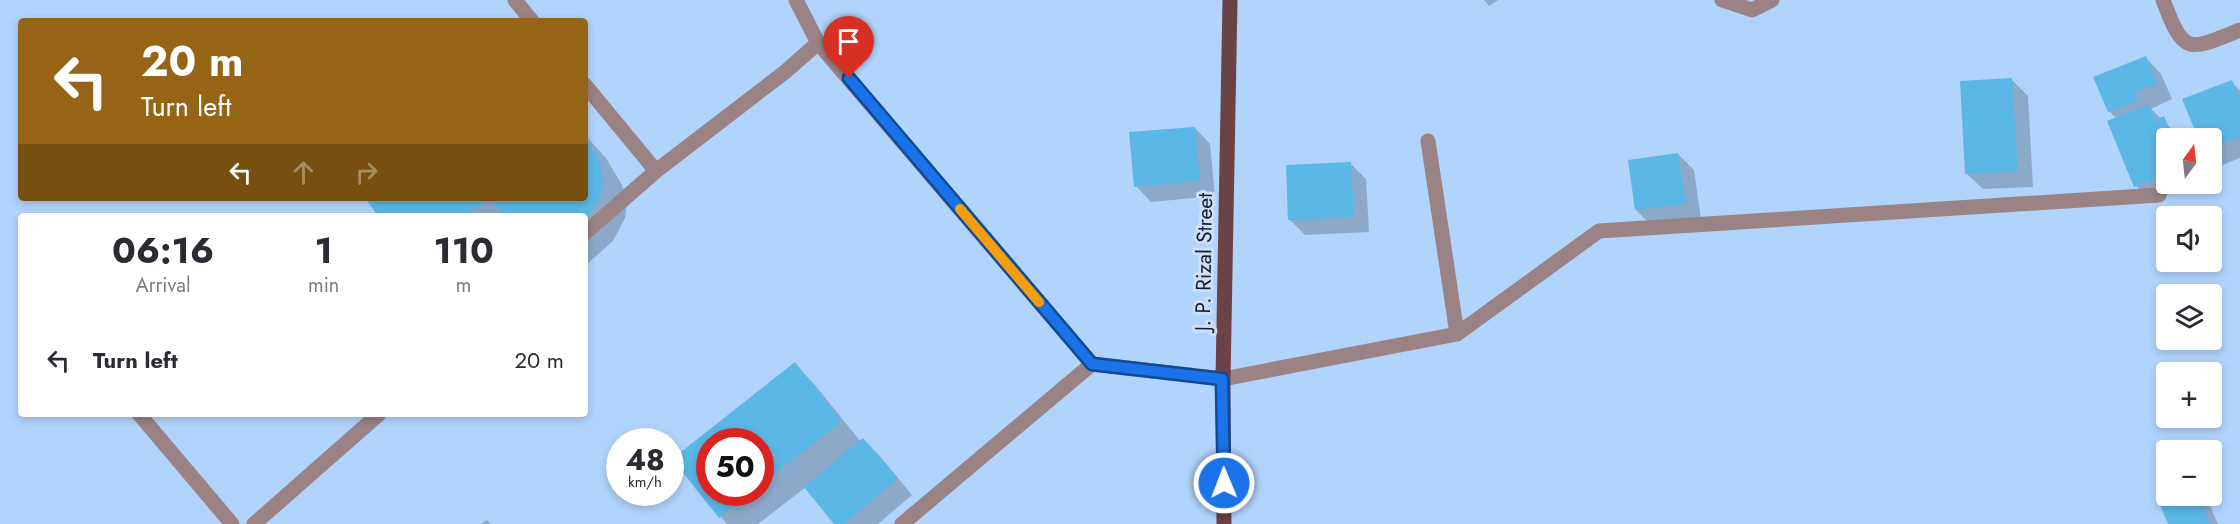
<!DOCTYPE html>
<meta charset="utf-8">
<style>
body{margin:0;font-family:Jost,sans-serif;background:#f7f7f7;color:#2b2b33;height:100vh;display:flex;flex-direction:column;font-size:22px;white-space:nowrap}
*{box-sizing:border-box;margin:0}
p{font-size:20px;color:#7c7c81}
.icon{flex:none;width:33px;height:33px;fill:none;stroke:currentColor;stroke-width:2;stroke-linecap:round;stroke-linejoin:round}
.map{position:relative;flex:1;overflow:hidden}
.drawer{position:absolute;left:18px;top:213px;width:570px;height:204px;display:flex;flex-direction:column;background:#fff;border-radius:6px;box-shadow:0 3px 9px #0003}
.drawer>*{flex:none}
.guide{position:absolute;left:18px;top:18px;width:570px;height:183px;border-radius:6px;box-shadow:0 3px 9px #0003;background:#956415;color:#fff;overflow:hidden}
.needle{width:39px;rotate:15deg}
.buttons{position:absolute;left:2156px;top:128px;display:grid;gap:12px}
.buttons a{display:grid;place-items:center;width:66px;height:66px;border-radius:6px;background:#fff;box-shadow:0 3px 9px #0003;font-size:30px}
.speed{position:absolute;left:606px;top:428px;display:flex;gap:12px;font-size:30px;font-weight:700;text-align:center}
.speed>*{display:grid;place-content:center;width:78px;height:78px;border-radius:50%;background:#fff;box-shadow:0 3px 9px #0003;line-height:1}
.speed small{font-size:15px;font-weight:400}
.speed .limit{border:9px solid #d22;background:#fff;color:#111}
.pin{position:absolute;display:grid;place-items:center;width:51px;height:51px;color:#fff;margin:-62px -26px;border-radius:50% 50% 50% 0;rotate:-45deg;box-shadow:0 0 6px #0007}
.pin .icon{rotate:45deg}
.me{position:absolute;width:66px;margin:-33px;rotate:359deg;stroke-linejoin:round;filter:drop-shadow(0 0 4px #0008)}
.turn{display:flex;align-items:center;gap:21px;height:126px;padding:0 24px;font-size:27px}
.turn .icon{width:78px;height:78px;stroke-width:2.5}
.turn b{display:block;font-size:42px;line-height:51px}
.lanes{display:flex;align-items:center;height:57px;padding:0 24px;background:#0003;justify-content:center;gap:30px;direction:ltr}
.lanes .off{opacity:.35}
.eta{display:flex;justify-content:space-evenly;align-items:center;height:102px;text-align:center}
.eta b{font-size:36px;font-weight:700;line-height:42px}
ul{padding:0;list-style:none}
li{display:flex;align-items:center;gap:18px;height:90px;padding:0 24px}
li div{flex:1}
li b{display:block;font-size:22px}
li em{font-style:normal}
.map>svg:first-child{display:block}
</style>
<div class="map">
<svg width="2240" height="524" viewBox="0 0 2240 524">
<rect width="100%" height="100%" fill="#b1d4fc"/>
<path fill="#0003" fill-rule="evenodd" d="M 1484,0 L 1498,0 L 1489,6 Z
M 2146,58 L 2161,74 L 2172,99 L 2151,109 L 2181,138 L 2166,138 L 2166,183 L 2196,183 L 2151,202 L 2136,186 L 2117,119 L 2109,111 Z
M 2012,80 L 2028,96 L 2033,187 L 1983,189 L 1967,174 Z
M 2231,82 L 2240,90 L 2240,158 L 2220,166 L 2211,157 L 2211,138 L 2199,138 Z
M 1195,128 L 1210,144 L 1215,196 L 1151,202 L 1136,186 Z
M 585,135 L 606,158 L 622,185 L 627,203 L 625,218 L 613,241 L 585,266 L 585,216 L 380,216 L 367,198 L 585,198 Z
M 1678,154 L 1694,170 L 1701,219 L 1652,226 L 1636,210 Z
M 1350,163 L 1366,179 L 1369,232 L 1305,235 L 1289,219 Z
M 795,364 L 815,385 L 861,442 L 863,440 L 879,455 L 912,495 L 878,524 L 836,524 L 806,487 L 758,524 L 727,524 L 674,459 ZM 710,441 L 760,441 L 760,492 L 710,492 Z
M 2166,492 L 2166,495 L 2205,495 L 2218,524 L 2170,524 L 2158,495 Z
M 487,520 L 491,524 L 481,524 Z"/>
<path fill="#5bb7e5" d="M 2146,56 L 2157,84 L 2136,91 L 2137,101 L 2108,112 L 2093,77 Z
M 2012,78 L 2018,171 L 1965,174 L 1960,81 Z
M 2232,80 L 2240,100 L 2240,137 L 2211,148 L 2211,138 L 2198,138 L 2182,99 Z
M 2149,104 L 2155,120 L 2164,116 L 2173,138 L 2166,138 L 2166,174 L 2134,187 L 2107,121 Z
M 1195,127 L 1200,181 L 1134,187 L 1129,132 Z
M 585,137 L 599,159 L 603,178 L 602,194 L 585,222 L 585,216 L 503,216 L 491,198 L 465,216 L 378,216 L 365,198 L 585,198 Z
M 1678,153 L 1686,204 L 1635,210 L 1628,160 Z
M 1351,162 L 1354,217 L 1288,220 L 1286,165 Z
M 795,362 L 842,421 L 760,485 L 760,441 L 710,441 L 710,492 L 752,492 L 719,518 L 672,459 Z
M 863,438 L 898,478 L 844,524 L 834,524 L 804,487 Z
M 2166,491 L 2166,495 L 2198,495 L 2210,524 L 2168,524 L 2156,495 Z"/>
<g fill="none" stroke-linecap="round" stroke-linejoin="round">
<path stroke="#9b8284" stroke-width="15" d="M 515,0 L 532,21
M 796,0 L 818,43 L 1092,364 L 1223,379 L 1457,334 L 1599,231 L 2159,195
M 1722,0 L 1752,10 L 1772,0
M 2163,0 C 2184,56 2188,51 2240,30
M 585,85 L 656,171
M 1428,141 L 1457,334
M 585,233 L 656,171 L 785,72 L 818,43
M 139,414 L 232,524
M 254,524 L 379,414
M 902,524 L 1092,364"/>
<path stroke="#6b4246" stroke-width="15" d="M 1224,524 L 1223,379 L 1230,0"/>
</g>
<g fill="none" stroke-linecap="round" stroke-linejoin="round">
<defs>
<path id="route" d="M 849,78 L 1092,364 L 1222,379 L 1224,483"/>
</defs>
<use href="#route" stroke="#114b97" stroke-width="15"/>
<use href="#route" stroke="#1a73e8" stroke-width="10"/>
<path stroke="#f59e0b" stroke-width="10" d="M 960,209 L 1039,302"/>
</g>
<g text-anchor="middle" stroke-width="6" stroke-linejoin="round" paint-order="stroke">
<g font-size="21" fill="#121e2d" stroke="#cbdff8">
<text transform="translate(1204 262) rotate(-89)" y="7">J. P. Rizal Street</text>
</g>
</g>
</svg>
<div class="buttons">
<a><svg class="needle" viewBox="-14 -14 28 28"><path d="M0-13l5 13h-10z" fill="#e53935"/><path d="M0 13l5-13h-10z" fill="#7c7c81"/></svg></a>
<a><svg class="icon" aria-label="sound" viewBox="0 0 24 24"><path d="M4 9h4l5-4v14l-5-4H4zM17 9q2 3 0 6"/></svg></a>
<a><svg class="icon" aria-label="layers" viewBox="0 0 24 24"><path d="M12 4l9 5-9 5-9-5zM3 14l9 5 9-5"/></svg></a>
<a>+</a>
<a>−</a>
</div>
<div class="speed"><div>48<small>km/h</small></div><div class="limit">50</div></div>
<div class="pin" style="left:849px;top:78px;background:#d93025"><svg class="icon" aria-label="arrive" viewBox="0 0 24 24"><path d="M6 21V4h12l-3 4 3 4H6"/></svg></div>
<svg class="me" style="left:1224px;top:483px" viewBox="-20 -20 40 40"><circle r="17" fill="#1a73e8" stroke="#fff" stroke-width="3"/><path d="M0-11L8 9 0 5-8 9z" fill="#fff"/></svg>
<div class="guide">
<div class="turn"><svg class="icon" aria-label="left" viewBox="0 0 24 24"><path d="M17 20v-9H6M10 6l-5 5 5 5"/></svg><div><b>20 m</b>Turn left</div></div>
<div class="lanes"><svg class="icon" aria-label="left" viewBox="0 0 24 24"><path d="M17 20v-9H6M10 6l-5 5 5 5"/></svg><svg class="icon off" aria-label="ahead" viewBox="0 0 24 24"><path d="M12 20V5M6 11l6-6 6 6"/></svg><svg class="icon off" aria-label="right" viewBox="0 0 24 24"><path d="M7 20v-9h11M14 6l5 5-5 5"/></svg></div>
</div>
<section class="drawer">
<div class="eta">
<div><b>06:16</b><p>Arrival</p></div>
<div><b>1</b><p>min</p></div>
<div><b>110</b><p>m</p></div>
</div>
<ul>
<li><svg class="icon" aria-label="left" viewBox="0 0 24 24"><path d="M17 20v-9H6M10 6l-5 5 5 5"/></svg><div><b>Turn left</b></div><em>20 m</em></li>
</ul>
</section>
</div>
